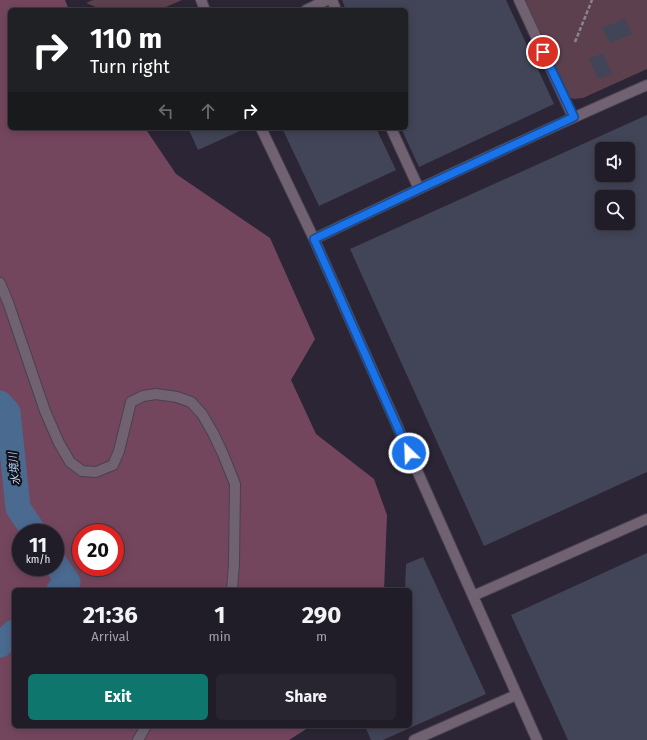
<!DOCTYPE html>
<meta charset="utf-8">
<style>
body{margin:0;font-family:"Fira Sans","Noto Sans JP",sans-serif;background:#282530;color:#f1f3f6;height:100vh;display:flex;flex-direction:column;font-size:15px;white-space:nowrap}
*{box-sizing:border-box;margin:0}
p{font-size:13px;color:#a2a1a8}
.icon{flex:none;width:22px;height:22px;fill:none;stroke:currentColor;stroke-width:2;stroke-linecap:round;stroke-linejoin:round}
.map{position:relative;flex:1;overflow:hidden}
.details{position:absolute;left:12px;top:588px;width:400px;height:140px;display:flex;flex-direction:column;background:#201c28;border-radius:6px;box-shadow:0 2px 10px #0003,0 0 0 1px #3d3a45}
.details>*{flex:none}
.top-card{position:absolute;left:8px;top:8px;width:400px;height:122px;border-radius:6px;box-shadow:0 2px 10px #0003,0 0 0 1px #3d3a45;background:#202124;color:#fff;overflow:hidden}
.buttons{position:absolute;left:595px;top:142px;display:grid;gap:8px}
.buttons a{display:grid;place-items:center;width:40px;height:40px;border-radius:6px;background:#201c28;box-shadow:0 2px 10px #0003,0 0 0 1px #3d3a45;font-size:20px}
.speed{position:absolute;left:12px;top:524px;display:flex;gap:8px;font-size:20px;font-weight:700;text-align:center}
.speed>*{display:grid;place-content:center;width:52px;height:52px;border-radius:50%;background:#201c28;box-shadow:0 2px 10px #0003,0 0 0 1px #3d3a45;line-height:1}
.speed small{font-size:10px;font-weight:400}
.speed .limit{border:6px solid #d22;background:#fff;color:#111}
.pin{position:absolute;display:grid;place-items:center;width:34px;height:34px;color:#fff;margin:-17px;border:2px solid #fff;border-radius:50%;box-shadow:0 1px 4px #0007}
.me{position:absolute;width:44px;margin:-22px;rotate:336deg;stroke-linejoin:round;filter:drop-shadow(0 0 3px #0008)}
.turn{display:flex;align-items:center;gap:14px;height:84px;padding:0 16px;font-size:18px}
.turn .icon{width:52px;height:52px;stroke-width:2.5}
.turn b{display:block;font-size:28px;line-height:34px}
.lanes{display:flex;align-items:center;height:38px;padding:0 16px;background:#0003;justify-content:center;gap:20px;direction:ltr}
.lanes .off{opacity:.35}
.eta{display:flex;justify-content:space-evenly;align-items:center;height:68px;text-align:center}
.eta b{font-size:24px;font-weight:700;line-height:28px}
.button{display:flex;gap:8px;margin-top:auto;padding:8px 16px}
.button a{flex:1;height:46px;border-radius:6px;background:#0f766e;color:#fff;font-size:16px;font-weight:700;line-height:46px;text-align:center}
.button a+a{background:#282530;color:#f1f3f6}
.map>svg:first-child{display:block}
</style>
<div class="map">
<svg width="647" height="740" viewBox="0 0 647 740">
<rect width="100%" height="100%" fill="#2b2535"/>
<path fill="#5c404e" d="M 93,0 L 182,0 L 159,10 L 103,10 L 86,3 Z
M 524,0 L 647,0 L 647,69 L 583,98 L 574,99 L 566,96 Z"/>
<path fill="#74465d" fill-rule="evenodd" d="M 0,0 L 65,0 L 69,10 L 10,10 L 10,128 L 145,128 L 176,174 L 270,238 L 315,339 L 291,380 L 316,434 L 374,479 L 387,515 L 384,590 L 14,590 L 14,726 L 311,726 L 289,740 L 0,740 ZM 21,533 L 55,533 L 55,567 L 21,567 ZM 81,533 L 115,533 L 115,567 L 81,567 Z"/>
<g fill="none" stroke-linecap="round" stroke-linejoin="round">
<path stroke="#4b6a90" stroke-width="25" d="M 0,403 L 8,412 L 18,508 L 35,533
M 55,563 L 68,582 L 59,590
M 0,645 L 14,632"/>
</g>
<path fill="#424557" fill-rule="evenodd" d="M 342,0 L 506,0 L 554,104 L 419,167 L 401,128 L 406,128 L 406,10 L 346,10 Z
M 625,19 L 632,34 L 610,43 L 602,28 Z
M 603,53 L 612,74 L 598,79 L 589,59 Z
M 647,115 L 647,472 L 484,546 L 350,249 ZM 602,149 L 628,149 L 628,175 L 602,175 ZM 602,197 L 628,197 L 628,223 L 602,223 Z
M 188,128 L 241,128 L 242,130 L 198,150 Z
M 282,128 L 376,128 L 396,170 L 319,206 Z
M 647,553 L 647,740 L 568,740 L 511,615 Z
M 423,557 L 486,694 L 383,740 L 371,740 L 365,726 L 410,726 L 410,590 L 405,590 L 406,564 Z"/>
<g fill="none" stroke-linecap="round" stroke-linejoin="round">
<defs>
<path id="minor" d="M 201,0 L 205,10
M 332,0 L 336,10
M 519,0 L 573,117
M 306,10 L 327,0
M 261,128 L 314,239 L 537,740
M 391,128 L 419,189
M 314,239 C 424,186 535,134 647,85
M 0,283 L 8,302 L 45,411 L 59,443 L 70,462 L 82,471 L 96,472 L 113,465 L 119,451 L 131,402 L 143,396 L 156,394 L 177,397 L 191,402 L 202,414 L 213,433 L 223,454 L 235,484 L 234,564 L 232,590
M 473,596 L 647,519
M 138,740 L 146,726
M 414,740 L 516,695"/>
</defs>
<use href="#minor" stroke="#474151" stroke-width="12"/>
<path stroke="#898492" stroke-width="2.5" stroke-dasharray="4 2" stroke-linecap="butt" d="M 575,42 L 592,0"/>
<use href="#minor" stroke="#716272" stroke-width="10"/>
</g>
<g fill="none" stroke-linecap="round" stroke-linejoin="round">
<defs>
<path id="route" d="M 409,453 L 314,239 L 419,189 L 574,117 L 543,52"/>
</defs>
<use href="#route" stroke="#114b97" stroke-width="10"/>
<use href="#route" stroke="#1a73e8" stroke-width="7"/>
</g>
<g text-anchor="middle" stroke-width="4" stroke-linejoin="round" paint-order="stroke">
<g font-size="11" font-style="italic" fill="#b5d3f7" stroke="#120f17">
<text transform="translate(14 469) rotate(-96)" y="4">水境川</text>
</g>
</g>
</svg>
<div class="buttons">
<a><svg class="icon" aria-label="sound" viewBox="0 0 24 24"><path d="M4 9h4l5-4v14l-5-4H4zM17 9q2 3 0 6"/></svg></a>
<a><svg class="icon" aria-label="search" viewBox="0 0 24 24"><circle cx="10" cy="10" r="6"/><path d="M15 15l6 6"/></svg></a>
</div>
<div class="speed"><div>11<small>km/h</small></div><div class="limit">20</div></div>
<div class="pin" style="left:543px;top:52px;background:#d93025"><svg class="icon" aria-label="arrive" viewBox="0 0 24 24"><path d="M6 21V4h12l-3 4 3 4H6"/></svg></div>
<svg class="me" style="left:409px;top:453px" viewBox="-20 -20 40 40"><circle r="17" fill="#1a73e8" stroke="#fff" stroke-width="3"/><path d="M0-11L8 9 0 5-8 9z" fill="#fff"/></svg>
<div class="top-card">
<div class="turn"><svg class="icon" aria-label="right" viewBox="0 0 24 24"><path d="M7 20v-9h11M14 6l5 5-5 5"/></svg><div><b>110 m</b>Turn right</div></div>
<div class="lanes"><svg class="icon off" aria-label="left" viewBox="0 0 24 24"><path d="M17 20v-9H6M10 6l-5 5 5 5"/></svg><svg class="icon off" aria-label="ahead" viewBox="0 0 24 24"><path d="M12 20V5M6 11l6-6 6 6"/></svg><svg class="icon" aria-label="right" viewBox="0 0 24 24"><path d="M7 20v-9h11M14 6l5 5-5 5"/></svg></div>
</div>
<section class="details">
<div class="eta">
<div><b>21:36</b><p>Arrival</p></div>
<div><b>1</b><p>min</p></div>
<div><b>290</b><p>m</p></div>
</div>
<div class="button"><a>Exit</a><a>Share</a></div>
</section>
</div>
